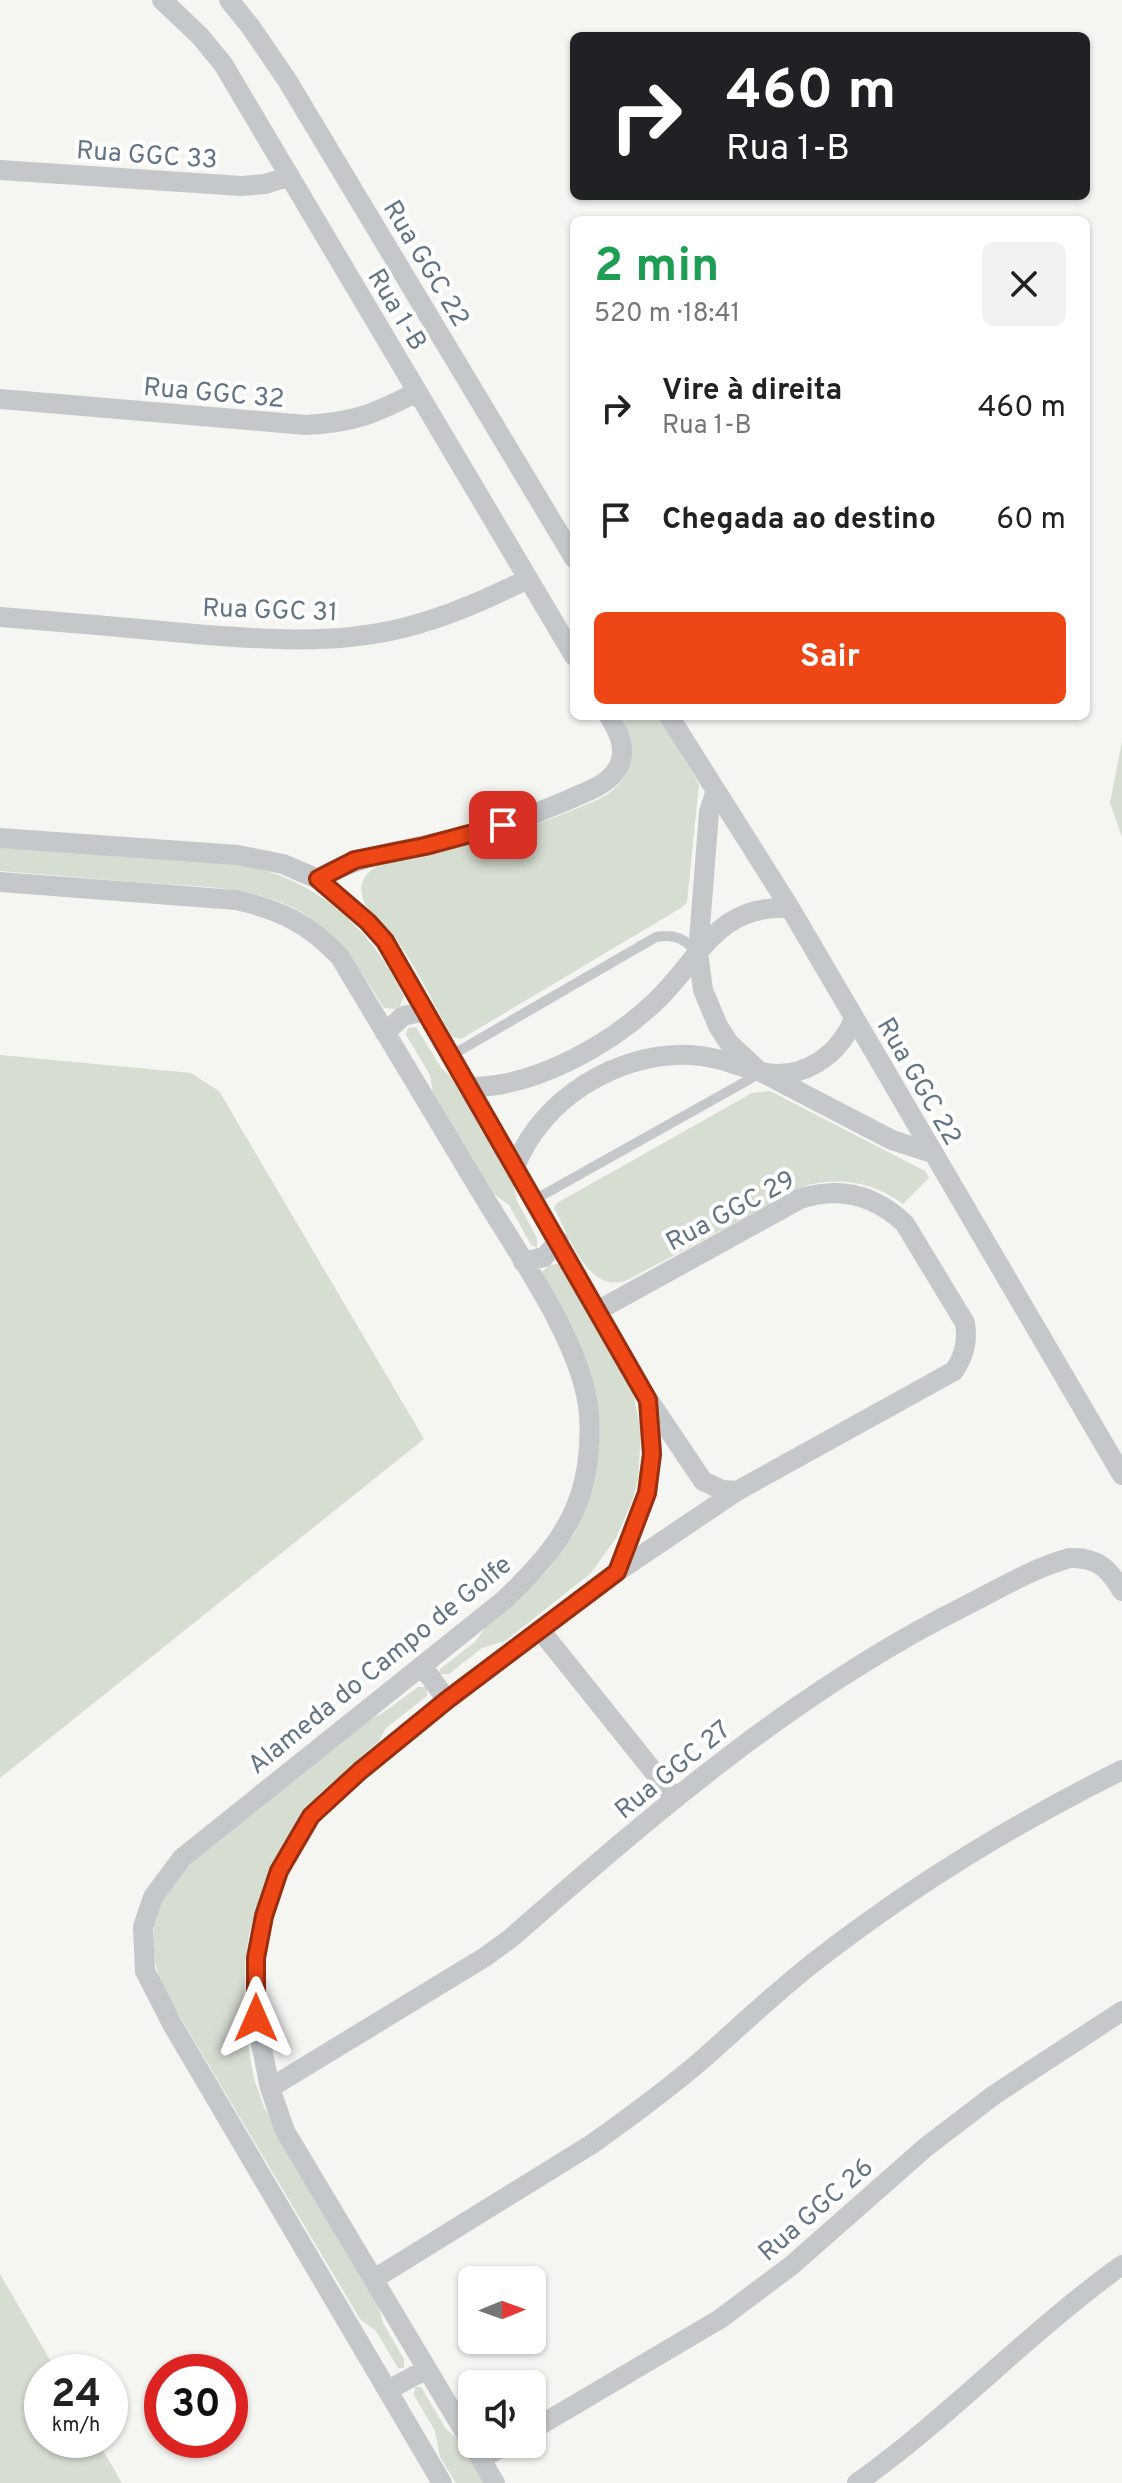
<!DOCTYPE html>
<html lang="pt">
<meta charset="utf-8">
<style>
body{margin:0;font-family:Overpass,sans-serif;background:#f2f2f2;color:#222;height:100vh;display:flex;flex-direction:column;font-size:30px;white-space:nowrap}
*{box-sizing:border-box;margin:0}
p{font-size:26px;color:#767676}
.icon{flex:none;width:44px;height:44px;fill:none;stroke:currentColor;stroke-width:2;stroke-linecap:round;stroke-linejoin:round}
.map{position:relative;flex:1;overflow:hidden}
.drawer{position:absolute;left:570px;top:216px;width:520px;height:504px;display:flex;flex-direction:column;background:#fff;border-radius:12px;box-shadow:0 2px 6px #0004}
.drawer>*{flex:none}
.banner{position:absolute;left:570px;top:32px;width:520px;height:168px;border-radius:12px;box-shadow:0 2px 6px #0004;background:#202124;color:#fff;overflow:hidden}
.needle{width:52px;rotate:89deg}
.buttons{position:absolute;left:458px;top:2266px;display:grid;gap:16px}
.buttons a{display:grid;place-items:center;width:88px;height:88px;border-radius:12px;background:#fff;box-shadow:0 2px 6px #0004;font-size:40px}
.speed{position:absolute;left:24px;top:2354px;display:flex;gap:16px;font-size:40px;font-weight:700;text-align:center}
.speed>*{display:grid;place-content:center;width:104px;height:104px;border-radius:50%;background:#fff;box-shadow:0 2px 6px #0004;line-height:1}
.speed small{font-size:20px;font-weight:400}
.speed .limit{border:12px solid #d22;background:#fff;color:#111}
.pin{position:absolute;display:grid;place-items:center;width:68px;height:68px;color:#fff;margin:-34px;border-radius:16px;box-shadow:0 4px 12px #0006}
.me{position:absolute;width:88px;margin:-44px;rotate:0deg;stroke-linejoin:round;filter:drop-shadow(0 0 6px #0008)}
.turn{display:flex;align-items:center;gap:28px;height:168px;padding:0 24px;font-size:36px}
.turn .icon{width:104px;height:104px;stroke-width:2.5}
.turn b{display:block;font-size:56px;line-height:68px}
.round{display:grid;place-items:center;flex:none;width:84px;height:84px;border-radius:12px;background:#f2f2f2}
.headline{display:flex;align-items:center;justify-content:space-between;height:136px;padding:0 24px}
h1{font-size:48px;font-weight:700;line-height:60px;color:#1e9e55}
.cta{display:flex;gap:16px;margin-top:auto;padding:16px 24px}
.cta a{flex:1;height:92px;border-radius:12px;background:#ef4616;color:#fff;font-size:32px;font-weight:700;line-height:92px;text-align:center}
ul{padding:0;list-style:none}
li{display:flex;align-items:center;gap:24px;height:112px;padding:0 24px}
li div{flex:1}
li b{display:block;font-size:30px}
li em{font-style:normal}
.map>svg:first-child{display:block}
</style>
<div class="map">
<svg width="1122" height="2483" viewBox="0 0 1122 2483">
<rect width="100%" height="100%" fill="#f5f5f1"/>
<path fill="#d6ddd1" d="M 630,716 L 659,716 L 699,784 L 687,902 L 681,908 L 461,1039 L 452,1037 C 434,1004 412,957 388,929 C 379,919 364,909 362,895 C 359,881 367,871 379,865 C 446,852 510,836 573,810 C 587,804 606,798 616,787 C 635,768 635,743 623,720 Z
M 1122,741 L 1122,837 L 1110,803 Z
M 0,846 C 51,850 102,854 153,858 C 180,860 207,860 233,864 C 312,874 371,927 404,997 L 400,1006 L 395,1009 L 384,1008 C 362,973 341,938 306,915 C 258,885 200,887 146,883 C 97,879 49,875 0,871 Z
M 416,1027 L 442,1069 L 454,1079 L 513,1182 L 517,1201 L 537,1238 L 537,1248 L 531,1245 L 509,1205 L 494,1194 L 433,1094 L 430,1075 L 406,1035 L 408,1028 Z
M 0,1055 L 191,1073 L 219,1091 L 424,1439 L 0,1778 Z
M 770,1091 L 925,1171 L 929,1178 L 903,1204 C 874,1183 843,1177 808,1185 L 625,1281 C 587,1293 569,1235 554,1208 L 557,1203 L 752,1093 Z
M 558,1264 L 562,1267 L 632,1388 L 641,1432 L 638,1478 L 633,1499 L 616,1538 L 591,1573 L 505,1641 L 482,1648 L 449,1674 L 439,1674 L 440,1669 L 475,1642 L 490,1621 L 548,1570 L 574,1534 L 583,1514 L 599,1446 L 542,1272 L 549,1265 Z
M 418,1687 L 427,1687 L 427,1696 L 386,1728 L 379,1741 L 320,1793 L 303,1813 L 275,1859 L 264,1883 L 249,1934 L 245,1963 L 244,2021 L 254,2079 L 264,2107 L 377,2301 L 383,2323 L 404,2359 L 404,2368 L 398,2368 L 376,2331 L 360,2319 L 161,1985 L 153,1954 L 154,1922 L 158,1907 L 184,1869 L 364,1722 L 381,1714 Z
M 0,2274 L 57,2372 L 42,2372 L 42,2440 L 97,2440 L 122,2483 L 0,2483 Z
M 415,2387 L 421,2387 L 446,2429 L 462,2442 L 486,2483 L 456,2483 L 440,2457 L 435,2431 L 414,2395 Z"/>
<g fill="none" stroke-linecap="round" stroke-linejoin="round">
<path stroke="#c4c8cb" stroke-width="10" d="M 452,1055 L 656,937 C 675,934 683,938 696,951
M 534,1200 L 750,1079 L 758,1072"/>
<path stroke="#c4c8cb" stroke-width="20" d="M 162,0 L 200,36 L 223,64 L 574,656
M 229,0 L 250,26 L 287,80 L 574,558
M 0,170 L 241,186 L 265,184 L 290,176
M 0,399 L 306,425 C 356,422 374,414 417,392
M 0,617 C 61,622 122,627 183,633 C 257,639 330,646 403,628 C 447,617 487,599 528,579
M 669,716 L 790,908 L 1122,1475
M 715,793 L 709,812 L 698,953 L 703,990 L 718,1026 L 729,1043 L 759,1071 L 892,1140 L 932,1153
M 0,838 L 238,855 L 283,864 L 318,879 L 368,922 L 385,941 L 648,1400 L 652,1454 L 647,1493 L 617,1572 L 447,1700 L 360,1771 L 311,1816 L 279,1871 L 264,1916 L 256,1958 L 256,2018 L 270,2088 L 285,2131 L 495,2483
M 318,879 C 359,854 406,851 452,839 C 492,830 530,816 568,800 C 583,793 605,786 615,772 C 629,753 620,734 609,716
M 0,882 L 236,900 C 281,910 309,924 340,957 C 388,1037 436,1117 484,1197 C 519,1255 585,1348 589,1415 C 594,1500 563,1544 504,1600 L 182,1858 L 153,1897 L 143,1927 L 145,1971 L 172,2024 L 442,2483
M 385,1033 L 403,1016 L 425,1011
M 471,1087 C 535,1087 610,1045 656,1001 C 702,957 716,904 790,908
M 515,1167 C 541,1099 617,1052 690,1055 C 716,1056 737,1066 761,1072 C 803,1081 838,1056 854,1019
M 523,1262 L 544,1257 L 559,1241
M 597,1311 L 800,1199 C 840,1186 875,1195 905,1224 L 965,1323 C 968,1342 964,1356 954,1371 L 737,1491 L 617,1572
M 650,1402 L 703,1481 L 722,1490 L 737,1491
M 541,1631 L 674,1797
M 422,1666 L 447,1700
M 270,2088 L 485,1957 L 511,1938 C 653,1814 795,1691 965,1606 C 999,1589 1035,1567 1070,1558 C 1098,1557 1109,1569 1122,1591
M 374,2279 L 592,2144 C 630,2117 668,2089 703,2059 C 739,2027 775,1993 813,1963 C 909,1888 1013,1824 1122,1770
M 388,2390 L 427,2369
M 532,2430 L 720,2319 L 792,2265 L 926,2147 L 994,2095 L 1122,2011
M 481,2459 L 507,2444
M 857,2483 C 951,2416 1029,2332 1122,2265"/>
</g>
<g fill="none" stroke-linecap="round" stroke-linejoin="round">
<defs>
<path id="route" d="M 256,2018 L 256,1958 L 264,1916 L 279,1871 L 311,1816 L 360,1771 L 447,1700 L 617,1572 L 647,1493 L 652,1454 L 648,1400 L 385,941 L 368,922 L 318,879 L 355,860 L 425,846 L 503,825"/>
</defs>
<use href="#route" stroke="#9b2e0e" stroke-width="20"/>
<use href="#route" stroke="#ef4616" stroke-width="14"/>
</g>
<g text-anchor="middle" stroke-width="8" stroke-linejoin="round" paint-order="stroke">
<g font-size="26" fill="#627584" stroke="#fff">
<text transform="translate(147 154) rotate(4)" y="9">Rua GGC 33</text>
<text transform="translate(427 263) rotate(59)" y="9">Rua GGC 22</text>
<text transform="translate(398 309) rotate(59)" y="9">Rua 1-B</text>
<text transform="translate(214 392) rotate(5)" y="9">Rua GGC 32</text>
<text transform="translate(270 609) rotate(2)" y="9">Rua GGC 31</text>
<text transform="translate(920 1081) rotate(60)" y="9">Rua GGC 22</text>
<text transform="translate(730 1210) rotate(-28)" y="9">Rua GGC 29</text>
<text transform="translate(379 1664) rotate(-39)" y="9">Alameda do Campo de Golfe</text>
<text transform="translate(672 1769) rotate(-39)" y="9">Rua GGC 27</text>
<text transform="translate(815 2209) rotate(-41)" y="9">Rua GGC 26</text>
</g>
</g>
</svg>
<div class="buttons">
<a><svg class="needle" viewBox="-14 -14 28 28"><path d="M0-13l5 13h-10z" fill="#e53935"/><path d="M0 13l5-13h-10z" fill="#767676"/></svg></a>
<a><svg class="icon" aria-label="sound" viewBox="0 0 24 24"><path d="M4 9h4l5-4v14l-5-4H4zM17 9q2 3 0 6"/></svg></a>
</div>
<div class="speed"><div>24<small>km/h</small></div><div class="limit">30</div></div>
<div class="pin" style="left:503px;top:825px;background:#d93025"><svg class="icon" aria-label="arrive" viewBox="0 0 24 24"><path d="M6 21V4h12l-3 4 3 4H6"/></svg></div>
<svg class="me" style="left:256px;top:2018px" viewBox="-20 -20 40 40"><path d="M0-17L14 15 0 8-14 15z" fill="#ef4616" stroke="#fff" stroke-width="4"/></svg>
<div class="banner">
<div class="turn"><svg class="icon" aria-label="right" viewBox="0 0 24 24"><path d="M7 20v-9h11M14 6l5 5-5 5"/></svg><div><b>460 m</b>Rua 1-B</div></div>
</div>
<section class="drawer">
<div class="headline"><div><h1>2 min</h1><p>520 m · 18:41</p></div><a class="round"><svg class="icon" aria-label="close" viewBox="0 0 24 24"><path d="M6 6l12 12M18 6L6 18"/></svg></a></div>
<ul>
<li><svg class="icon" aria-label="right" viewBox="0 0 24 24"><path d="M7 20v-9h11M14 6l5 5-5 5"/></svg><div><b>Vire à direita</b><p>Rua 1-B</p></div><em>460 m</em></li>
<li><svg class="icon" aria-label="arrive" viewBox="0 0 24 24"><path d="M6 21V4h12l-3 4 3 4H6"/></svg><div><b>Chegada ao destino</b></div><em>60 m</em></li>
</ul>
<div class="cta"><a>Sair</a></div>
</section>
</div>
